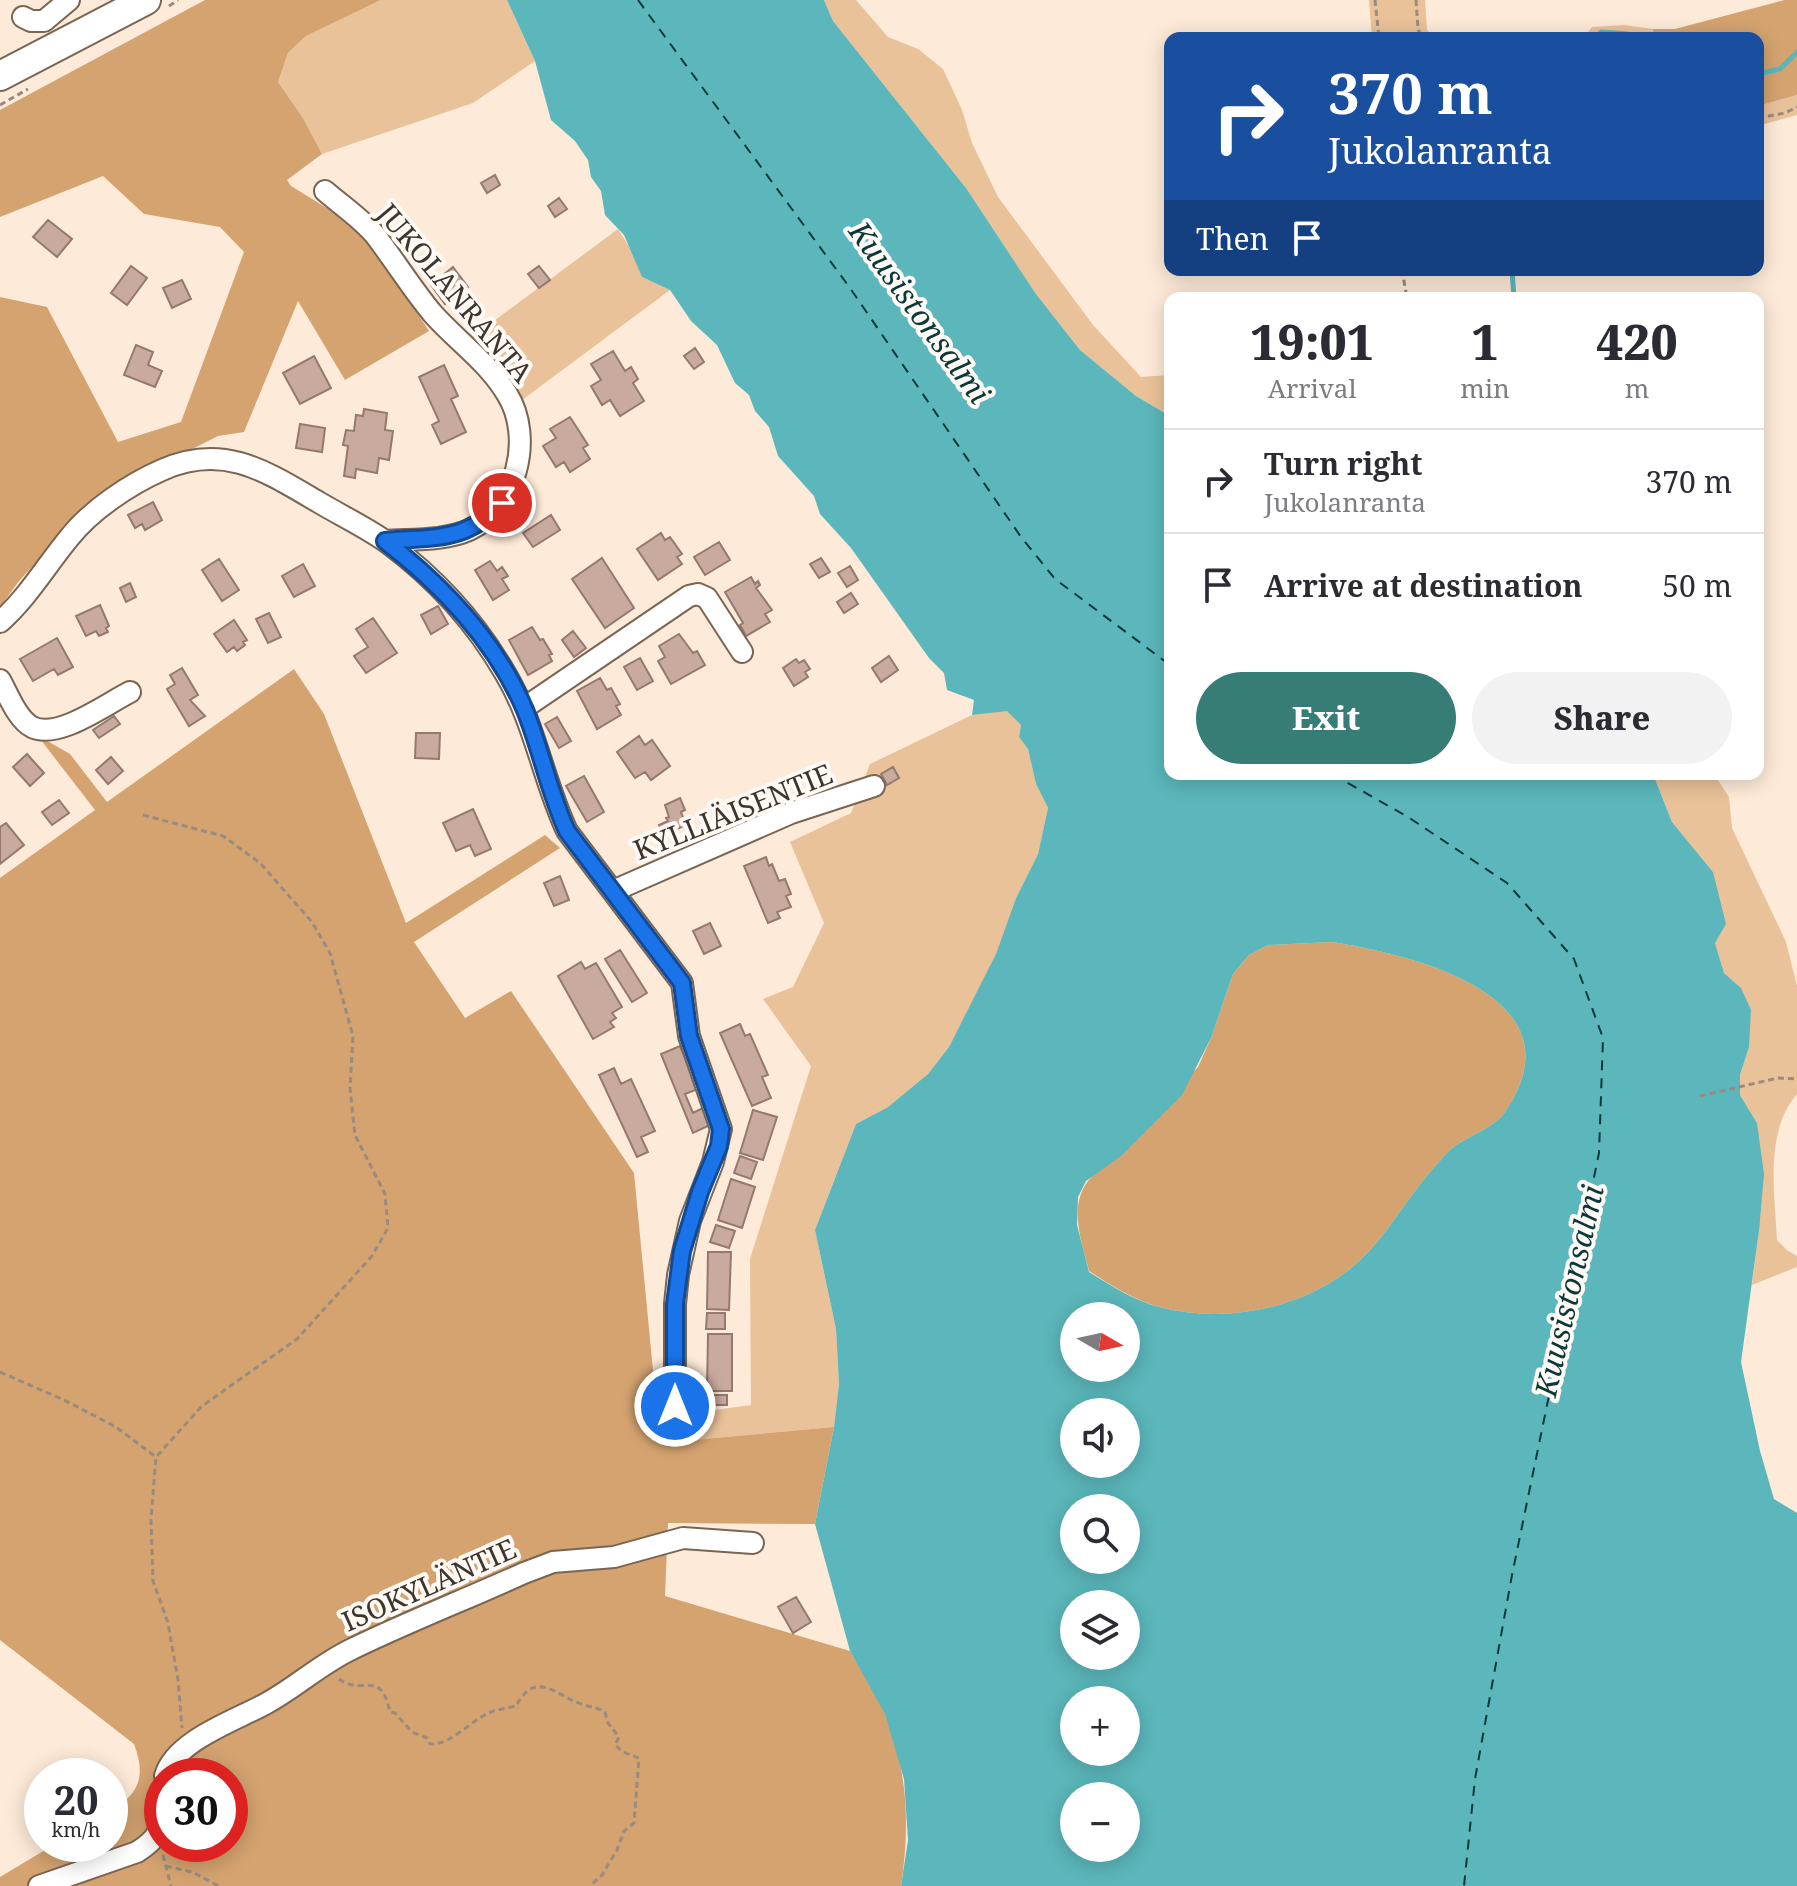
<!DOCTYPE html>
<meta charset="utf-8">
<style>
body{margin:0;font-family:"Noto Serif",serif;background:#f2f2f3;color:#2b2b33;height:100vh;display:flex;flex-direction:column;font-size:30px;white-space:nowrap}
*{box-sizing:border-box;margin:0}
p{font-size:26px;color:#7c7c81}
.icon{flex:none;width:44px;height:44px;fill:none;stroke:currentColor;stroke-width:2;stroke-linecap:round;stroke-linejoin:round}
.map{position:relative;flex:1;overflow:hidden}
.side{position:absolute;left:1164px;top:292px;width:600px;height:488px;display:flex;flex-direction:column;background:#fff;border-radius:16px;box-shadow:0 4px 20px #0003}
.side>*{flex:none}
.top-card{position:absolute;left:1164px;top:32px;width:600px;height:244px;border-radius:16px;box-shadow:0 4px 20px #0003;background:#1a4fa0;color:#fff;overflow:hidden}
.needle{width:52px;rotate:99deg}
.tools{position:absolute;left:1060px;top:1302px;display:grid;gap:16px}
.tools a{display:grid;place-items:center;width:80px;height:80px;border-radius:50%;background:#fff;box-shadow:0 4px 20px #0003;font-size:40px}
.speed{position:absolute;left:24px;top:1758px;display:flex;gap:16px;font-size:40px;font-weight:700;text-align:center}
.speed>*{display:grid;place-content:center;width:104px;height:104px;border-radius:50%;background:#fff;box-shadow:0 4px 20px #0003;line-height:1}
.speed small{font-size:20px;font-weight:400}
.speed .limit{border:12px solid #d22;background:#fff;color:#111}
.pin{position:absolute;display:grid;place-items:center;width:68px;height:68px;color:#fff;margin:-34px;border:4px solid #fff;border-radius:50%;box-shadow:0 2px 8px #0007}
.me{position:absolute;width:88px;margin:-44px;rotate:0deg;stroke-linejoin:round;filter:drop-shadow(0 0 6px #0008)}
.turn{display:flex;align-items:center;gap:28px;height:168px;padding:0 32px;font-size:36px}
.turn .icon{width:104px;height:104px;stroke-width:2.5}
.turn b{display:block;font-size:56px;line-height:68px}
.then{display:flex;align-items:center;height:76px;padding:0 32px;background:#0003;gap:16px;font-size:30px}
.eta{display:flex;justify-content:space-evenly;align-items:center;height:136px;text-align:center}
.eta b{font-size:48px;font-weight:800;line-height:56px}
.action{display:flex;gap:16px;margin-top:auto;padding:16px 32px}
.action a{flex:1;height:92px;border-radius:48px;background:#367d76;color:#fff;font-size:32px;font-weight:800;line-height:92px;text-align:center}
.action a+a{background:#f2f2f3;color:#2b2b33}
ul{padding:0;list-style:none}
li{display:flex;align-items:center;gap:24px;height:104px;padding:0 32px;border-top:2px solid #e1e1e2}
li div{flex:1}
li b{display:block;font-size:30px}
li em{font-style:normal}
.map>svg:first-child{display:block}
</style>
<div class="map">
<svg width="1797" height="1886" viewBox="0 0 1797 1886">
<rect width="100%" height="100%" fill="#fdead8"/>
<path fill="#eac299" d="M 381,0 L 507,0 L 535,61 L 473,103 L 322,154 L 303,118 L 278,82 L 288,53 L 306,36 Z
M 824,0 L 856,0 L 888,37 L 918,49 L 943,69 L 962,110 L 972,143 L 998,197 L 1093,325 L 1141,377 L 1170,375 L 1170,416 L 1136,396 L 1080,350 L 1036,294 L 966,188 L 833,21 Z
M 1369,0 L 1425,0 L 1427,29 L 1432,38 L 1372,38 Z
M 1624,25 L 1653,29 L 1654,38 L 1583,38 L 1592,27 Z
M 1797,95 L 1797,115 L 1758,126 L 1758,106 Z
M 618,229 L 636,258 L 642,277 L 670,290 L 522,400 L 496,360 L 471,338 Z
M 1007,710 L 1021,725 L 1019,737 L 1028,749 L 1036,784 L 1048,808 L 1038,854 L 1016,898 L 996,955 L 949,1047 L 928,1074 L 888,1107 L 856,1124 L 815,1230 L 836,1329 L 839,1384 L 834,1427 L 660,1443 L 657,1418 L 751,1405 L 750,1259 L 811,1066 L 763,999 L 793,987 L 824,923 L 790,842 L 851,813 L 870,764 L 972,715 Z
M 1653,774 L 1714,774 L 1729,797 L 1732,828 L 1786,942 L 1797,986 L 1797,1094 C 1764,1132 1775,1194 1777,1240 L 1788,1251 L 1797,1256 L 1797,1267 L 1752,1285 L 1759,1231 L 1757,1123 L 1740,1095 L 1740,1075 L 1749,1047 L 1741,988 L 1724,973 L 1715,943 L 1713,872 L 1672,822 Z"/>
<path fill="#d4a370" fill-rule="evenodd" d="M 205,0 L 381,0 L 306,36 L 288,53 L 278,82 L 303,118 L 322,154 L 287,180 L 291,186 L 351,223 L 373,245 L 429,331 L 345,380 L 298,301 L 244,432 L 218,436 L 96,498 L 19,581 L 0,607 L 0,297 L 47,307 L 118,442 L 181,422 L 244,252 L 220,227 L 144,214 L 103,176 L 0,217 L 0,110 Z
M 1785,0 L 1797,0 L 1797,95 L 1758,106 L 1758,38 L 1654,38 L 1653,29 L 1675,29 Z
M 294,669 L 324,714 L 406,923 L 545,835 L 560,848 L 414,942 L 465,1018 L 511,991 L 634,1173 L 660,1443 L 834,1427 L 815,1524 L 668,1523 L 665,1596 L 850,1651 C 862,1672 877,1693 886,1716 C 908,1773 910,1826 901,1886 L 0,1886 L 0,1877 L 55,1844 L 110,1844 L 110,1811 C 140,1794 146,1776 134,1744 L 0,1640 L 0,878 L 95,810 L 37,735 L 70,754 L 107,802 ZM 162,1776 L 230,1776 L 230,1844 L 162,1844 Z
M 1332,942 C 1414,955 1584,996 1505,1112 C 1493,1129 1466,1136 1450,1150 C 1446,1154 1442,1159 1438,1163 C 1413,1190 1395,1222 1371,1249 C 1320,1306 1232,1326 1159,1307 C 1135,1300 1110,1285 1089,1271 C 1080,1236 1065,1197 1098,1171 L 1198,1067 L 1211,1038 L 1233,974 L 1249,955 L 1268,945 Z"/>
<path fill="#5bb7bb" fill-rule="evenodd" d="M 507,0 L 824,0 L 833,21 L 966,188 L 1036,294 L 1080,350 L 1136,396 L 1170,416 L 1170,774 L 1653,774 L 1672,822 L 1713,872 L 1726,924 L 1715,943 L 1724,973 L 1741,988 L 1751,1010 L 1749,1047 L 1740,1075 L 1740,1095 L 1757,1123 L 1764,1174 L 1759,1231 L 1741,1362 L 1760,1451 L 1774,1499 L 1797,1513 L 1797,1886 L 901,1886 L 908,1840 L 904,1779 L 885,1714 L 850,1651 L 815,1524 L 834,1427 L 839,1384 L 836,1329 L 815,1230 L 856,1124 L 888,1107 L 928,1074 L 949,1047 L 996,954 L 1016,898 L 1038,854 L 1048,808 L 1036,784 L 1028,749 L 1019,737 L 1021,725 L 1007,711 L 972,715 L 974,700 L 947,690 L 944,673 L 929,658 L 851,548 L 820,514 L 814,496 L 778,456 L 769,427 L 755,411 L 749,395 L 735,383 L 717,345 L 691,321 L 670,290 L 642,277 L 624,235 L 605,215 L 601,191 L 591,177 L 588,160 L 575,141 L 551,120 L 535,61 ZM 1332,942 C 1414,955 1584,996 1505,1112 C 1493,1129 1466,1136 1450,1150 C 1446,1153 1442,1159 1438,1163 C 1413,1190 1395,1222 1371,1249 C 1320,1306 1232,1326 1159,1307 C 1135,1301 1110,1285 1089,1272 L 1077,1225 L 1078,1197 L 1086,1181 L 1121,1156 L 1182,1095 L 1211,1038 L 1233,974 L 1249,955 L 1268,945 ZM 1074,1316 L 1126,1316 L 1126,1368 L 1074,1368 ZM 1074,1412 L 1126,1412 L 1126,1464 L 1074,1464 ZM 1126,1508 L 1126,1560 L 1074,1560 L 1074,1508 ZM 1074,1604 L 1126,1604 L 1126,1656 L 1074,1656 ZM 1126,1700 L 1126,1752 L 1074,1752 L 1074,1700 ZM 1126,1796 L 1126,1848 L 1074,1848 L 1074,1796 Z"/>
<g fill="none" stroke-linecap="round" stroke-linejoin="round">
<path stroke="#5bb7bb" stroke-width="5" d="M 1595,38 L 1601,32 L 1628,34 L 1636,38
M 1758,74 L 1780,69 L 1797,52
M 1512,270 L 1514,298"/>
<path stroke="#0b393a" stroke-width="2" stroke-dasharray="10 8" stroke-linecap="butt" d="M 638,0 L 850,288 L 1021,537 L 1055,579 L 1170,665
M 1332,774 L 1408,817 L 1507,883 L 1574,959 L 1603,1038 L 1599,1153 L 1512,1575 L 1475,1779 L 1464,1886"/>
</g>
<path fill="#c9aa9f" stroke="#95786e" stroke-width="2" d="M 495,175 L 500,185 L 487,193 L 481,183 Z
M 559,198 L 567,209 L 555,217 L 548,206 Z
M 48,220 L 72,239 L 57,257 L 33,237 Z
M 131,266 L 147,278 L 127,305 L 111,293 Z
M 539,266 L 550,280 L 539,288 L 528,274 Z
M 453,267 L 468,287 L 445,304 L 431,285 Z
M 182,280 L 191,299 L 172,308 L 163,288 Z
M 136,345 L 153,352 L 148,365 L 162,371 L 155,387 L 124,375 Z
M 695,348 L 704,362 L 694,369 L 684,356 Z
M 613,351 L 625,371 L 631,367 L 638,379 L 633,383 L 644,401 L 620,416 L 610,400 L 602,405 L 591,386 L 601,380 L 591,364 Z
M 314,356 L 331,388 L 300,404 L 283,373 Z
M 444,365 L 458,396 L 451,399 L 466,432 L 441,444 L 432,425 L 439,421 L 419,377 Z
M 364,409 L 387,413 L 385,430 L 393,431 L 389,460 L 379,458 L 377,473 L 356,469 L 355,478 L 344,476 L 348,446 L 343,445 L 346,430 L 354,431 L 356,415 L 363,416 Z
M 570,417 L 588,445 L 583,448 L 590,459 L 570,472 L 564,462 L 556,467 L 543,446 L 556,438 L 550,429 Z
M 300,424 L 325,428 L 322,452 L 296,448 Z
M 153,502 L 162,520 L 145,530 L 142,524 L 135,528 L 128,515 Z
M 551,515 L 560,530 L 533,547 L 523,533 Z
M 661,533 L 665,540 L 670,537 L 682,554 L 677,557 L 682,564 L 658,580 L 637,549 Z
M 719,542 L 730,560 L 705,575 L 694,557 Z
M 602,558 L 634,608 L 605,628 L 572,579 Z
M 821,558 L 830,572 L 819,578 L 810,564 Z
M 219,559 L 239,590 L 222,601 L 202,570 Z
M 490,561 L 497,571 L 502,567 L 508,576 L 502,579 L 509,590 L 493,600 L 475,570 Z
M 303,564 L 315,586 L 294,597 L 282,576 Z
M 850,566 L 858,580 L 847,587 L 838,573 Z
M 751,577 L 755,584 L 758,581 L 760,585 L 756,588 L 772,610 L 765,614 L 770,622 L 746,636 L 740,625 L 743,623 L 725,592 Z
M 130,583 L 136,597 L 126,602 L 120,588 Z
M 851,593 L 858,604 L 844,613 L 837,602 Z
M 100,605 L 109,626 L 106,628 L 108,632 L 99,636 L 96,631 L 86,636 L 76,616 Z
M 438,606 L 448,624 L 431,634 L 421,615 Z
M 269,613 L 281,637 L 268,643 L 256,619 Z
M 373,618 L 397,653 L 366,673 L 354,656 L 368,647 L 356,629 Z
M 234,620 L 247,640 L 243,642 L 245,645 L 237,651 L 234,647 L 227,652 L 214,634 Z
M 532,627 L 540,640 L 543,639 L 552,654 L 549,655 L 552,661 L 528,675 L 509,640 Z
M 573,631 L 586,648 L 574,657 L 562,640 Z
M 679,634 L 693,653 L 697,651 L 705,665 L 671,684 L 658,661 L 665,657 L 659,646 Z
M 57,638 L 73,667 L 58,675 L 54,669 L 33,681 L 20,659 Z
M 889,656 L 898,670 L 881,682 L 872,668 Z
M 640,658 L 653,681 L 637,690 L 624,667 Z
M 796,659 L 799,663 L 804,660 L 810,669 L 805,672 L 808,677 L 794,686 L 783,668 Z
M 182,668 L 198,695 L 190,700 L 205,716 L 189,726 L 167,689 L 175,684 L 170,675 Z
M 600,678 L 607,690 L 611,688 L 620,704 L 616,706 L 621,715 L 597,729 L 577,691 Z
M 114,716 L 120,724 L 99,738 L 93,730 Z
M 557,717 L 571,741 L 559,748 L 545,724 Z
M 416,733 L 440,733 L 439,759 L 415,758 Z
M 639,736 L 645,745 L 652,740 L 670,766 L 651,780 L 645,772 L 635,778 L 617,752 Z
M 27,754 L 44,773 L 30,786 L 13,767 Z
M 111,757 L 123,771 L 108,784 L 96,770 Z
M 893,767 L 899,778 L 887,785 L 881,774 Z
M 584,776 L 604,812 L 587,822 L 566,786 Z
M 680,798 L 685,810 L 681,812 L 686,825 L 663,835 L 659,825 L 668,821 L 666,818 L 669,817 L 665,805 Z
M 59,800 L 69,813 L 52,825 L 42,812 Z
M 473,809 L 491,849 L 475,856 L 470,845 L 456,851 L 443,823 Z
M 6,823 L 24,845 L 0,864 L 0,827 Z
M 766,857 L 769,866 L 772,864 L 779,881 L 785,879 L 791,894 L 786,896 L 791,907 L 777,912 L 780,918 L 768,923 L 744,866 Z
M 560,876 L 569,900 L 554,906 L 544,883 Z
M 710,923 L 721,946 L 704,954 L 693,931 Z
M 620,950 L 647,993 L 632,1002 L 605,959 Z
M 581,962 L 585,969 L 596,963 L 622,1007 L 612,1013 L 616,1018 L 610,1022 L 614,1027 L 593,1039 L 558,976 Z
M 740,1024 L 745,1036 L 750,1034 L 768,1075 L 762,1077 L 771,1098 L 752,1106 L 720,1033 Z
M 680,1046 L 698,1089 L 685,1094 L 693,1113 L 703,1108 L 710,1125 L 693,1133 L 661,1054 Z
M 614,1068 L 621,1084 L 631,1079 L 655,1131 L 641,1137 L 648,1152 L 637,1157 L 599,1075 Z
M 753,1110 L 777,1117 L 763,1160 L 740,1153 Z
M 740,1156 L 757,1162 L 751,1179 L 734,1173 Z
M 731,1179 L 755,1187 L 742,1228 L 718,1220 Z
M 716,1225 L 735,1231 L 729,1248 L 710,1242 Z
M 708,1252 L 731,1252 L 729,1310 L 707,1309 Z
M 707,1313 L 725,1313 L 725,1329 L 706,1329 Z
M 708,1334 L 732,1334 L 732,1391 L 707,1391 Z
M 708,1395 L 727,1395 L 727,1405 L 708,1405 Z
M 796,1597 L 811,1622 L 793,1633 L 778,1607 Z"/>
<g fill="none" stroke-linecap="round" stroke-linejoin="round">
<defs>
<path id="street" d="M 23,17 L 31,21 L 44,21 L 69,0
M 325,191 C 341,205 362,219 375,235 C 395,261 412,289 433,314 C 457,341 488,362 507,394 C 534,437 517,508 469,530 C 445,541 411,539 385,541
M 0,622 C 28,597 46,566 69,538 C 91,510 130,484 162,470 C 224,442 267,472 320,503 C 342,516 367,528 388,543 C 435,578 476,623 505,673 C 535,723 543,780 567,831 L 682,983 L 689,1036 L 721,1129 L 713,1162 L 690,1221 L 678,1275 L 675,1304 L 675,1406
M 0,680 C 8,694 17,719 32,727 C 58,740 106,704 130,692
M 524,708 L 689,596 L 698,594 L 707,598 L 742,652
M 613,891 L 791,813 L 874,786
M 165,1776 C 175,1740 237,1720 267,1703 C 296,1687 321,1664 350,1650 C 407,1622 467,1599 524,1573 L 553,1562 L 614,1557 L 683,1538 L 753,1543
M 39,1886 L 137,1852 C 167,1833 159,1824 162,1793"/>
<path id="secondary" d="M 0,76 L 146,0"/>
</defs>
<use href="#street" stroke="#796551" stroke-width="24"/>
<use href="#secondary" stroke="#796551" stroke-width="32"/>
<path stroke="#998b7e" stroke-width="3" stroke-dasharray="6 4" stroke-linecap="butt" d="M 1375,0 L 1379,38
M 1416,0 L 1418,29 L 1422,38
M 169,6 L 178,0
M 0,105 L 28,89
M 1758,118 L 1785,113 L 1797,107
M 1402,270 L 1407,298
M 143,815 L 223,836 L 260,863 L 312,922 L 330,953 L 353,1036 L 350,1088 L 355,1135 L 385,1194 L 388,1228 L 372,1256 L 297,1339 L 202,1406 L 156,1457 L 151,1519 L 153,1581 L 168,1623 L 178,1680 L 182,1728
M 1700,1096 L 1778,1078 L 1797,1079
M 0,1372 L 64,1400 L 116,1427 L 156,1457
M 339,1679 C 364,1697 380,1667 390,1712 L 395,1713 L 412,1732 L 427,1738 L 430,1744 C 450,1746 471,1720 491,1712 C 499,1709 508,1708 516,1706 C 536,1669 555,1695 581,1704 C 589,1707 597,1707 605,1712 L 608,1723 L 619,1737 L 615,1745 L 623,1752 L 639,1758 L 634,1823 L 624,1831 L 617,1850 L 602,1875 L 590,1886
M 163,1855 L 171,1886
M 166,1866 L 192,1872 L 219,1886"/>
<use href="#street" stroke="#fff" stroke-width="20"/>
<use href="#secondary" stroke="#fff" stroke-width="28"/>
</g>
<g fill="none" stroke-linecap="round" stroke-linejoin="round">
<defs>
<path id="route" d="M 502,503 C 464,543 436,536 385,541 C 442,585 496,642 525,710 C 541,750 549,792 567,831 L 682,983 L 689,1036 L 721,1129 L 719,1146 L 700,1192 L 682,1251 L 675,1304 L 675,1406"/>
</defs>
<use href="#route" stroke="#114b97" stroke-width="20"/>
<use href="#route" stroke="#1a73e8" stroke-width="14"/>
</g>
<g text-anchor="middle" stroke-width="8" stroke-linejoin="round" paint-order="stroke">
<g font-size="28" fill="#3e352c" stroke="#fffaf5">
<text transform="translate(455 293) rotate(50)" y="10">JUKOLANRANTA</text>
<text transform="translate(733 812) rotate(-22)" y="10">KYLLIÄISENTIE</text>
<text transform="translate(429 1585) rotate(-24)" y="10">ISOKYLÄNTIE</text>
</g>
<g font-size="30" font-style="italic" fill="#0b393a" stroke="#fffaf5">
<text transform="translate(919 313) rotate(54)" y="10">Kuusistonsalmi</text>
<text transform="translate(1570 1291) rotate(-77)" y="10">Kuusistonsalmi</text>
</g>
</g>
</svg>
<div class="tools">
<a><svg class="needle" viewBox="-14 -14 28 28"><path d="M0-13l5 13h-10z" fill="#e53935"/><path d="M0 13l5-13h-10z" fill="#7c7c81"/></svg></a>
<a><svg class="icon" aria-label="sound" viewBox="0 0 24 24"><path d="M4 9h4l5-4v14l-5-4H4zM17 9q2 3 0 6"/></svg></a>
<a><svg class="icon" aria-label="search" viewBox="0 0 24 24"><circle cx="10" cy="10" r="6"/><path d="M15 15l6 6"/></svg></a>
<a><svg class="icon" aria-label="layers" viewBox="0 0 24 24"><path d="M12 4l9 5-9 5-9-5zM3 14l9 5 9-5"/></svg></a>
<a>+</a>
<a>−</a>
</div>
<div class="speed"><div>20<small>km/h</small></div><div class="limit">30</div></div>
<div class="pin" style="left:502px;top:503px;background:#d93025"><svg class="icon" aria-label="arrive" viewBox="0 0 24 24"><path d="M6 21V4h12l-3 4 3 4H6"/></svg></div>
<svg class="me" style="left:675px;top:1406px" viewBox="-20 -20 40 40"><circle r="17" fill="#1a73e8" stroke="#fff" stroke-width="3"/><path d="M0-11L8 9 0 5-8 9z" fill="#fff"/></svg>
<div class="top-card">
<div class="turn"><svg class="icon" aria-label="right" viewBox="0 0 24 24"><path d="M7 20v-9h11M14 6l5 5-5 5"/></svg><div><b>370 m</b>Jukolanranta</div></div>
<div class="then">Then<svg class="icon" aria-label="arrive" viewBox="0 0 24 24"><path d="M6 21V4h12l-3 4 3 4H6"/></svg></div>
</div>
<section class="side">
<div class="eta">
<div><b>19:01</b><p>Arrival</p></div>
<div><b>1</b><p>min</p></div>
<div><b>420</b><p>m</p></div>
</div>
<ul>
<li><svg class="icon" aria-label="right" viewBox="0 0 24 24"><path d="M7 20v-9h11M14 6l5 5-5 5"/></svg><div><b>Turn right</b><p>Jukolanranta</p></div><em>370 m</em></li>
<li><svg class="icon" aria-label="arrive" viewBox="0 0 24 24"><path d="M6 21V4h12l-3 4 3 4H6"/></svg><div><b>Arrive at destination</b></div><em>50 m</em></li>
</ul>
<div class="action"><a>Exit</a><a>Share</a></div>
</section>
</div>
